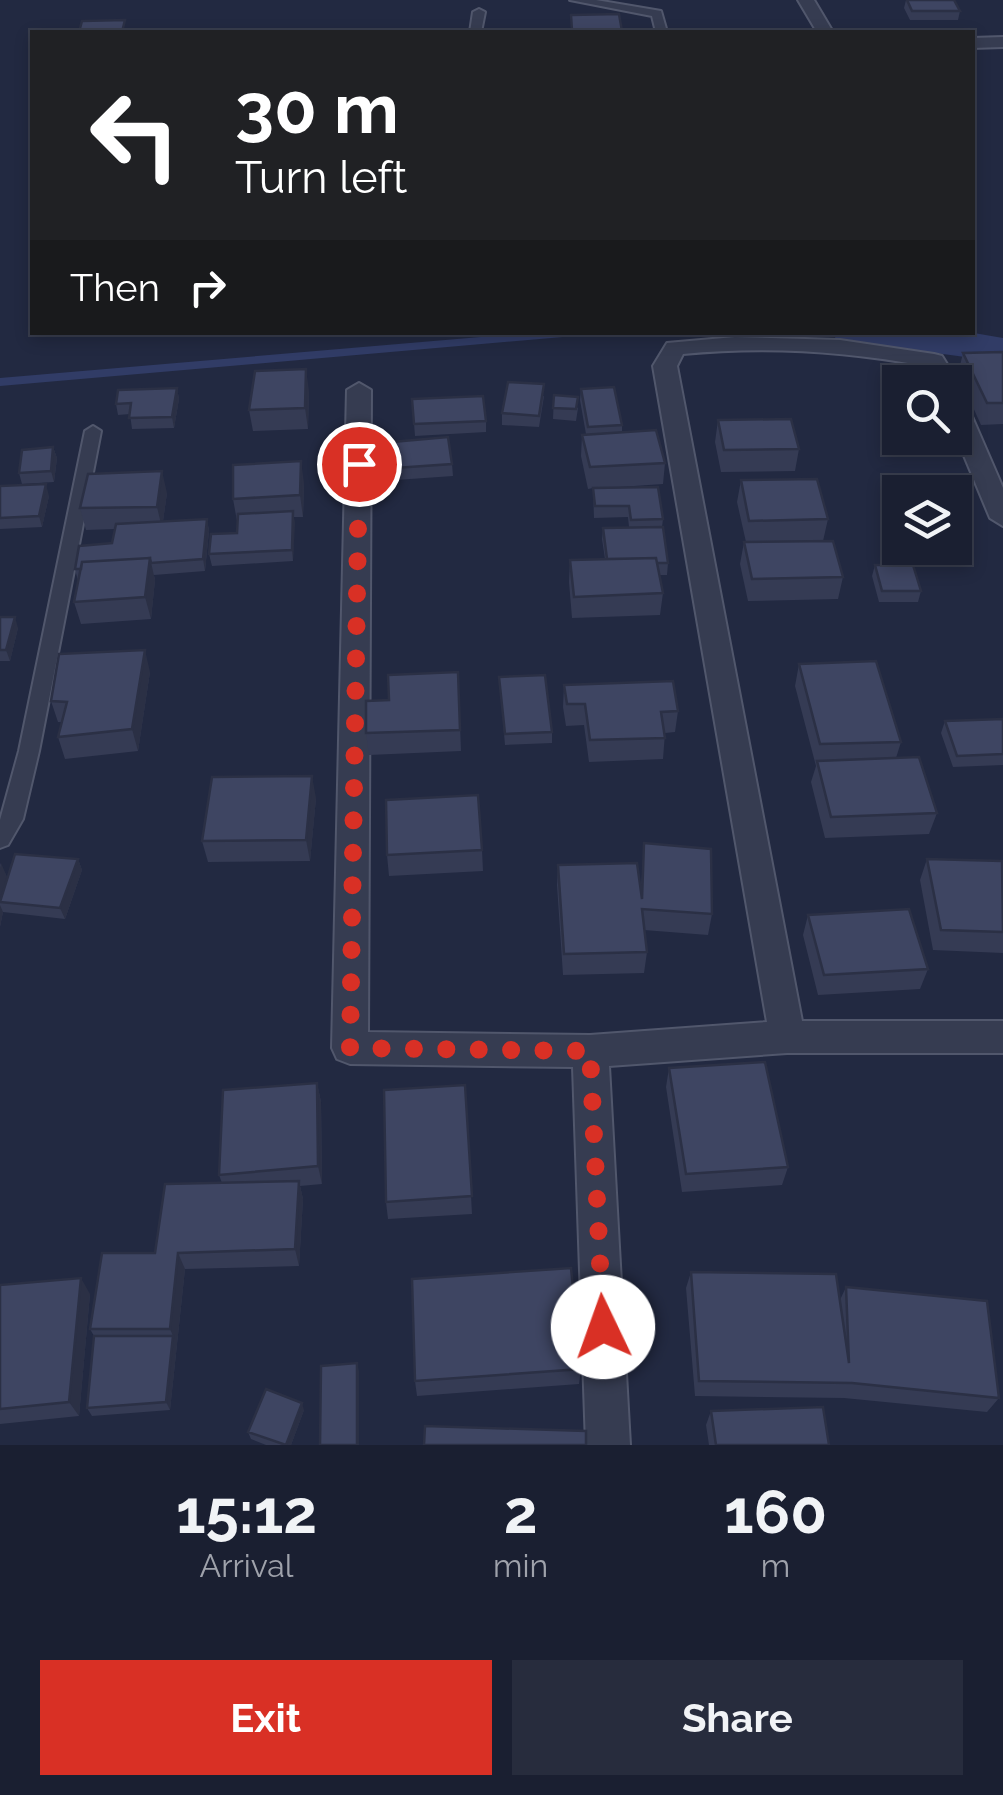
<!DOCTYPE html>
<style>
body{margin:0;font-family:Raleway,sans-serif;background:#272c3d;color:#f1f3f6;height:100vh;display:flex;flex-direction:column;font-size:38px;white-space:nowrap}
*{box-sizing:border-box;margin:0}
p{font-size:32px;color:#9fa2ab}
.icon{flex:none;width:55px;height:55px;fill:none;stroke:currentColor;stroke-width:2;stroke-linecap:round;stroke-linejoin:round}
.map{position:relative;height:1445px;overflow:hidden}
.drawer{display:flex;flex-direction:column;background:#1a1f31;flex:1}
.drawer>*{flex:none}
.guide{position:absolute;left:30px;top:30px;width:945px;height:305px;border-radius:0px;box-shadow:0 5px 15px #0003,0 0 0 2px #383d4d;background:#202124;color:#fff;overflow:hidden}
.tools{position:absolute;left:882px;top:365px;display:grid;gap:20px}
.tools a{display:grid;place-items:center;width:90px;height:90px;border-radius:0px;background:#1a1f31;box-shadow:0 5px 15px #0003,0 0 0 2px #383d4d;font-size:50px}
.pin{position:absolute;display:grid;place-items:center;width:85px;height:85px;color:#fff;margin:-42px;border:5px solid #fff;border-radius:50%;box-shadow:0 2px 10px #0007}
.me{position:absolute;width:110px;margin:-55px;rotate:357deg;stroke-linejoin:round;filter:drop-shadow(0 0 8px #0008)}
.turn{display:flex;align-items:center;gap:35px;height:210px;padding:0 40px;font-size:45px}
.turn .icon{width:130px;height:130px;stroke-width:2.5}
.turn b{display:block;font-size:70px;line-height:85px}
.then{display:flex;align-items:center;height:95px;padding:0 40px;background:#0003;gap:20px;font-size:38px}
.eta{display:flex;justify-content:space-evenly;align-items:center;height:170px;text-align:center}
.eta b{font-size:60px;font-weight:700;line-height:70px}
.action{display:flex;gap:20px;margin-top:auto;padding:20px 40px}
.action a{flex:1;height:115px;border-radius:0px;background:#d93025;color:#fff;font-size:40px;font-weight:700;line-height:115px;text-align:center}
.action a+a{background:#272c3d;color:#f1f3f6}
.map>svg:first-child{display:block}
</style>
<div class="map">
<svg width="1003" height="1445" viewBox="0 0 1003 1445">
<rect width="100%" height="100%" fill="#222941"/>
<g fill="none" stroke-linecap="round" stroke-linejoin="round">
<path fill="#313c66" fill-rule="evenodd" d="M 540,332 L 591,332 L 586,335 L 0,386 L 0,378 Z"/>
<path fill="#313c66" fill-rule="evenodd" d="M 831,332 L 968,332 L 1003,338 L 1003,362 L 837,340 Z"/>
<defs>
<path id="service" d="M 570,0 L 596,0 L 661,11 L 667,32 L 656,32 L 652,16 Z
M 479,9 L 485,12 L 481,32 L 470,32 L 473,12 Z
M 93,426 L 101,431 L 39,751 L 23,819 L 8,845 L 0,848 L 0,820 L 19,751 L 85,431 Z"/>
<path id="minor" d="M 798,0 L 814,0 L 833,32 L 817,32 Z
M 1003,37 L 1003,47 L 972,48 L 972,38 Z
M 735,337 L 840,340 L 934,354 L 942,356 L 958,382 L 955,386 L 955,382 L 935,382 L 925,366 C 846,351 763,346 683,354 L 677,366 L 802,1021 L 1003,1021 L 1003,1053 L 787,1053 L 609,1066 L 630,1445 L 586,1445 L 573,1067 L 350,1064 L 337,1059 L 332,1048 L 347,390 L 359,383 L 371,390 L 368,1032 L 590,1035 L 767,1022 L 653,366 L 667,343 Z
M 955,398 L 967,405 L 1003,488 L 1003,526 L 990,518 L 955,434 Z"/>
</defs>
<use href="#service" stroke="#51576c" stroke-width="4"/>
<use href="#minor" stroke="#51576c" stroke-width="4"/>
<use href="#service" fill="#363c51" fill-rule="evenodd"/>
<use href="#minor" fill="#363c51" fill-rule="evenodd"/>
</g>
<path fill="#353b54" d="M 906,0 L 954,0 L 960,11 L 958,20 L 910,20 L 904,8 Z
M 1003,352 L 1003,424 L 981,425 L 958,374 L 963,353 Z
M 177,388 L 179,399 L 174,428 L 132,429 L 130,414 L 118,415 L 116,404 Z
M 581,389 L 622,425 L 622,432 L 665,463 L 663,484 L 605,488 L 663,519 L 662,527 L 668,563 L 667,575 L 659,575 L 663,593 L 660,615 L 572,618 L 569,582 L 570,560 L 605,559 L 602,539 L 603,528 L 629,527 L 628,517 L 594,518 L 593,488 L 588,489 L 581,456 L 582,435 L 586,434 L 580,400 Z
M 309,391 L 308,429 L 253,431 L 249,410 Z
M 554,395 L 578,408 L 576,421 L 553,419 Z
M 544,396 L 539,427 L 502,425 L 502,413 Z
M 412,399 L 486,421 L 486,432 L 415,436 Z
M 718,420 L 799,449 L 795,471 L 721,472 L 715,442 Z
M 392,442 L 452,464 L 453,476 L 396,480 Z
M 53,447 L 57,458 L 54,482 L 22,484 L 19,473 Z
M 741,480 L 828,519 L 823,541 L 843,577 L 838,599 L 748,601 L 740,564 L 744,542 L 746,542 L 737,502 Z
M 304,483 L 303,517 L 294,517 L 293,561 L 212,566 L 209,554 L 237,533 L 237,521 L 233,499 Z
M 0,486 L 49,496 L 42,527 L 0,529 Z
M 167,493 L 163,521 L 207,519 L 209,531 L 205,571 L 154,575 L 155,580 L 151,619 L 81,624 L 74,602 L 78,581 L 75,569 L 112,543 L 115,529 L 86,530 L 80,508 Z
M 875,565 L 921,591 L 918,602 L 879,602 L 872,576 Z
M 0,617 L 18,628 L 10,661 L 0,661 Z
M 799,664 L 901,742 L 896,758 L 937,813 L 929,834 L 825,838 L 811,782 L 816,766 L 795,686 Z
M 150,672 L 138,751 L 65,759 L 58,737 L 62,722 L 58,722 L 51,701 Z
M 458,672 L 461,751 L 369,755 L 366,733 L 389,700 Z
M 499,677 L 552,732 L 552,743 L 505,745 Z
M 564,685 L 678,711 L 675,732 L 665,733 L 663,759 L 589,762 L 584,725 L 566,726 L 563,707 Z
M 1003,719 L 1003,765 L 953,767 L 941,733 L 945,721 Z
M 316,798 L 310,861 L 208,862 L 202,841 Z
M 644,843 L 712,914 L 708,935 L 644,930 L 647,952 L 644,973 L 563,975 L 557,885 L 558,865 L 641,889 Z
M 482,850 L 483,871 L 389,876 L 387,855 Z
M 78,859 L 82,870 L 65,919 L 3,912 L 0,927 L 0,863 L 7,877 Z
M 927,859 L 1003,865 L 1003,953 L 933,950 L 920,880 Z
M 808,915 L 928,969 L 920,989 L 818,995 L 803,935 Z
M 669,1068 L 788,1167 L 782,1185 L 682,1192 L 666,1087 Z
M 317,1083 L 321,1102 L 322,1184 L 300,1186 L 303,1199 L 299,1266 L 185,1269 L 170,1410 L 92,1416 L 87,1408 L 94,1336 L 90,1329 L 155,1253 L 222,1183 L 219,1175 Z
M 465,1085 L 472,1214 L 388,1219 L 386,1202 Z
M 691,1272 L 840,1300 L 846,1287 L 999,1398 L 987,1412 L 844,1398 L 695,1396 L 686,1288 Z
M 0,1285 L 90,1294 L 79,1416 L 0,1424 Z
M 581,1369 L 579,1384 L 417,1396 L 415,1381 Z
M 304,1410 L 291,1445 L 266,1445 L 251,1439 L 248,1432 Z
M 711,1411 L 829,1445 L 709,1445 L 706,1425 Z"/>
<path fill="#2b3045" d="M 306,369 L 309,391 L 308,429 L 305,408 Z
M 177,388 L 179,399 L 174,428 L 172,417 Z
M 53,447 L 57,458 L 54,482 L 51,471 Z
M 301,461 L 304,483 L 303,517 L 300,495 Z
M 162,471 L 167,493 L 162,528 L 157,507 Z
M 46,484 L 49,496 L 42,527 L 39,516 Z
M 293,511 L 295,523 L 293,561 L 292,550 Z
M 207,519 L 209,531 L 205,571 L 203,559 Z
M 150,558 L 155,580 L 151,619 L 145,597 Z
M 15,617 L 18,628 L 10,661 L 6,650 Z
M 145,650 L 150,672 L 138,751 L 132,729 Z
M 312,776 L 316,798 L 310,861 L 306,840 Z
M 78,859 L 82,870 L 65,919 L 60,908 Z
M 1,863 L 10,884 L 0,902 L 0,868 Z
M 0,905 L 3,912 L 0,927 Z
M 317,1083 L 321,1102 L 322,1184 L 318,1166 Z
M 299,1181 L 303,1199 L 299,1266 L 295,1249 Z
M 178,1253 L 185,1269 L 170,1410 L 166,1402 L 173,1336 L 170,1329 Z
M 81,1278 L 90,1294 L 79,1416 L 69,1402 Z
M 357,1363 L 359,1371 L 359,1445 L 357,1445 Z
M 302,1403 L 304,1410 L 291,1445 L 286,1445 Z"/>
<path fill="#3e4562" stroke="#2b3045" stroke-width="2.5" d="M 907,0 L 954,0 L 960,11 L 912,11 Z
M 619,14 L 622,31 L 572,31 L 571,15 Z
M 125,20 L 122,32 L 79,32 L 82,21 Z
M 1003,352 L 1003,403 L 987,403 L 963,353 Z
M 306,369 L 305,408 L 249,410 L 255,371 Z
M 508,382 L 544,384 L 539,416 L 502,413 Z
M 614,387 L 622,425 L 588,427 L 581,389 Z
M 177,388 L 172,417 L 129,418 L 131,403 L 116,404 L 118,390 Z
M 554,395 L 578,397 L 576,409 L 553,408 Z
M 483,396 L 486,421 L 414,424 L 412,399 Z
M 791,419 L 799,449 L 724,450 L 718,420 Z
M 656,430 L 665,463 L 590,467 L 582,435 Z
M 448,437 L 452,464 L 395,468 L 392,442 Z
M 53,447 L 51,471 L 19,473 L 22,450 Z
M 301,461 L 300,495 L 233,499 L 233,465 Z
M 162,471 L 157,507 L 80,508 L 88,474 Z
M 817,479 L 828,519 L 749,521 L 741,480 Z
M 46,484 L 39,516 L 0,518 L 0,486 Z
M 658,487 L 663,519 L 631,520 L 629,506 L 595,506 L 593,488 Z
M 293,511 L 292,550 L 209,554 L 211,534 L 237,533 L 238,514 Z
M 207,519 L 203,559 L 151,563 L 150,558 L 82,562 L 81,569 L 75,569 L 79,546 L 112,543 L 116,524 Z
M 663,527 L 668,563 L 657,563 L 656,558 L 607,559 L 603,528 Z
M 833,541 L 843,577 L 752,579 L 744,542 Z
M 150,558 L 145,597 L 74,602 L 82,562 Z
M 656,558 L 663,593 L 574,597 L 570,560 Z
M 875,565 L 913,565 L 921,591 L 882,591 Z
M 0,617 L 15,617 L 6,650 L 0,650 Z
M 145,650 L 132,729 L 58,737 L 67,702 L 51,701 L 59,654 Z
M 876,661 L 901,742 L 820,744 L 799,664 Z
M 458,672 L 460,730 L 366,733 L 366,701 L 389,700 L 388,675 Z
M 545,675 L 552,732 L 505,734 L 499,677 Z
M 673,681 L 678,711 L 661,712 L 665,738 L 590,740 L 585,704 L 567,704 L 564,685 Z
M 1003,719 L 1003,754 L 957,756 L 945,721 Z
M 919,757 L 937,813 L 831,817 L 817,761 Z
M 312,776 L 306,840 L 202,841 L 212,777 Z
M 478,795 L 482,850 L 387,855 L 386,800 Z
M 644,843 L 711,849 L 712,914 L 642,909 L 647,952 L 564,954 L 558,865 L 637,863 L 642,899 Z
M 15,854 L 78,859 L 60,908 L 0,902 Z
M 927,859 L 1002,861 L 1003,932 L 941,930 Z
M 909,909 L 928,969 L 824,975 L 808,915 Z
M 765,1062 L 788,1167 L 686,1174 L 669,1068 Z
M 317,1083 L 318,1166 L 219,1175 L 223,1090 Z
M 465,1085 L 472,1196 L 386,1202 L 384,1090 Z
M 299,1181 L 295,1249 L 178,1253 L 170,1329 L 90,1329 L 102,1253 L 155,1253 L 165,1184 Z
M 571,1268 L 581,1369 L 415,1381 L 412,1279 Z
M 691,1272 L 836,1274 L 849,1363 L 846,1287 L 987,1301 L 999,1398 L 852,1383 L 699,1381 Z
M 81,1278 L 69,1402 L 0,1409 L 0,1285 Z
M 94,1336 L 173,1336 L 166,1402 L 87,1408 Z
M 357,1363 L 357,1445 L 320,1445 L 321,1366 Z
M 266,1389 L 302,1403 L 286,1445 L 248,1432 Z
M 823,1407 L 829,1445 L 716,1445 L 711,1411 Z
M 425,1426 L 586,1431 L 586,1445 L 424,1445 Z"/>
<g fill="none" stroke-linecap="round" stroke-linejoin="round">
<path stroke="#d93025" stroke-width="18" stroke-dasharray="0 32.4" d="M 359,464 L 350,1048 L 590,1051 L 603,1327"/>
</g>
</svg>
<div class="tools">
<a><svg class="icon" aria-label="search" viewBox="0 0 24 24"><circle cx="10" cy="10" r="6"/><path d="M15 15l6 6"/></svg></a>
<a><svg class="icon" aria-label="layers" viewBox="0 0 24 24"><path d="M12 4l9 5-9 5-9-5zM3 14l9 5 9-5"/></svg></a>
</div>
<div class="pin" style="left:359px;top:464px;background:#d93025"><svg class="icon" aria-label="arrive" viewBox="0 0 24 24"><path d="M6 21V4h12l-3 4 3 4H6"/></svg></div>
<svg class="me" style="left:603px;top:1327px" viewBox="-20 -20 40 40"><circle r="19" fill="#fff"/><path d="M0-13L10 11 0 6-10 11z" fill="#d93025"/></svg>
<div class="guide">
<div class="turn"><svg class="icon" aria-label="left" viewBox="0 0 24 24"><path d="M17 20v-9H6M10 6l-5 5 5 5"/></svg><div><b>30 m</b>Turn left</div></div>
<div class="then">Then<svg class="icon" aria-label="right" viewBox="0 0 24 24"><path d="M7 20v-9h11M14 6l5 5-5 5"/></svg></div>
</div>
</div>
<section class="drawer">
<div class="eta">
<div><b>15:12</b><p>Arrival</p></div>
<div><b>2</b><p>min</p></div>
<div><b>160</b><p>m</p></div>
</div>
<div class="action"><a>Exit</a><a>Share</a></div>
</section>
